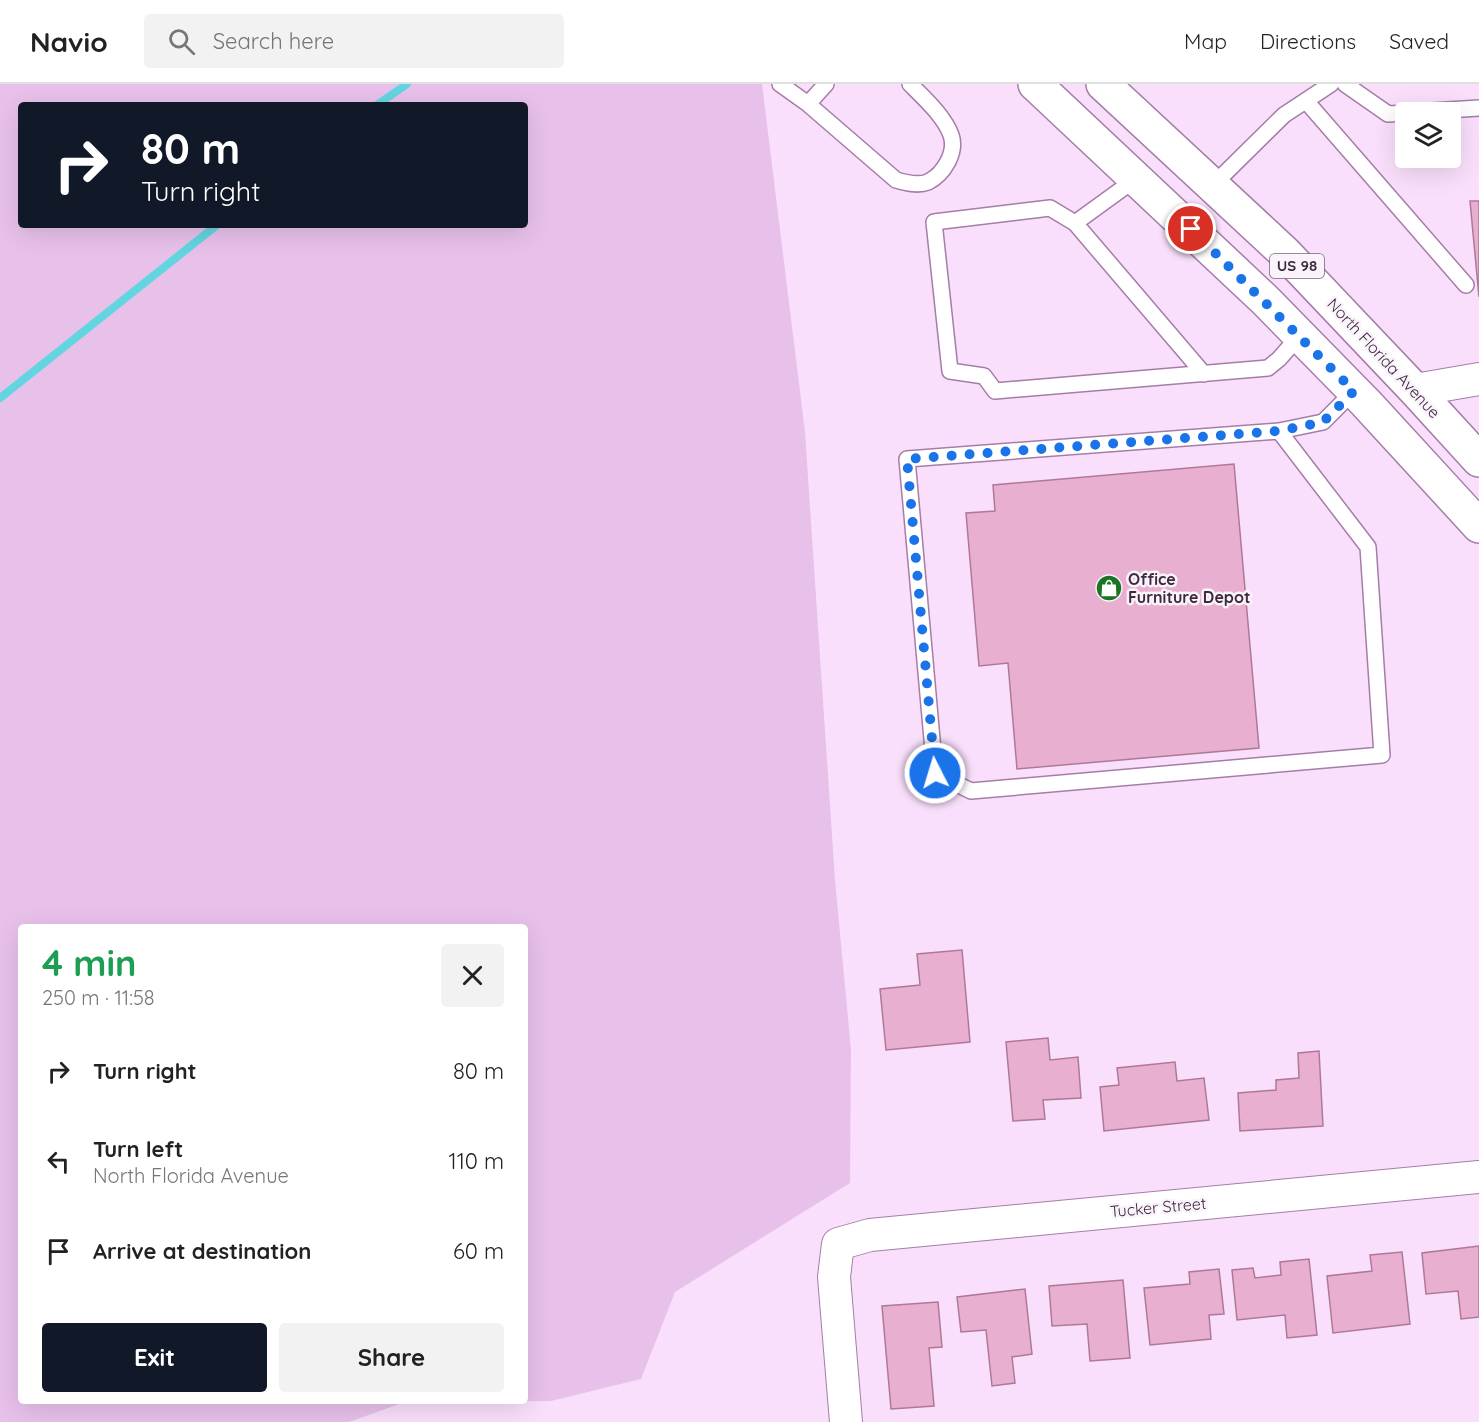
<!DOCTYPE html>
<meta charset="utf-8">
<style>
body{margin:0;font-family:Quicksand,sans-serif;background:#f2f2f2;color:#222;height:100vh;display:flex;flex-direction:column;font-size:22px;white-space:nowrap}
*{box-sizing:border-box;margin:0}
p{font-size:20px;color:#767676}
.icon{flex:none;width:33px;height:33px;fill:none;stroke:currentColor;stroke-width:2;stroke-linecap:round;stroke-linejoin:round}
.map{position:relative;flex:1;overflow:hidden}
.drawer{position:absolute;left:18px;top:840px;width:510px;height:480px;display:flex;flex-direction:column;background:#fff;border-radius:6px;box-shadow:0 6px 24px #0002}
.drawer>*{flex:none}
.banner{position:absolute;left:18px;top:18px;width:510px;height:126px;border-radius:6px;box-shadow:0 6px 24px #0002;background:#111827;color:#fff;overflow:hidden}
.buttons{position:absolute;left:1395px;top:18px;display:grid;gap:12px}
.buttons a{display:grid;place-items:center;width:66px;height:66px;border-radius:6px;background:#fff;box-shadow:0 6px 24px #0002;font-size:30px}
.pin{position:absolute;display:grid;place-items:center;width:51px;height:51px;color:#fff;margin:-26px;border:3px solid #fff;border-radius:50%;box-shadow:0 2px 6px #0007}
.me{position:absolute;width:66px;margin:-33px;rotate:355deg;stroke-linejoin:round;filter:drop-shadow(0 0 4px #0008)}
.turn{display:flex;align-items:center;gap:21px;height:126px;padding:0 24px;font-size:27px}
.turn .icon{width:78px;height:78px;stroke-width:2.5}
.turn b{display:block;font-size:42px;line-height:51px}
.round{display:grid;place-items:center;flex:none;width:63px;height:63px;border-radius:6px;background:#f2f2f2}
.overview{display:flex;align-items:center;justify-content:space-between;height:102px;padding:0 24px}
h1{font-size:36px;font-weight:700;line-height:45px;color:#1e9e55}
.action{display:flex;gap:12px;margin-top:auto;padding:12px 24px}
.action a{flex:1;height:69px;border-radius:6px;background:#111827;color:#fff;font-size:24px;font-weight:700;line-height:69px;text-align:center}
.action a+a{background:#f2f2f2;color:#222}
ul{padding:0;list-style:none}
li{display:flex;align-items:center;gap:18px;height:90px;padding:0 24px}
li div{flex:1}
li b{display:block;font-size:22px}
li em{font-style:normal}
header{display:flex;align-items:center;gap:36px;box-sizing:border-box;height:84px;padding:0 30px;background:#fff;border-bottom:2px solid #e0e0e0}
header strong{font-size:28px}
nav{display:flex;gap:33px;margin-inline-start:auto;font-size:21px}
.search{width:420px;height:54px;background:#f2f2f2;display:flex;align-items:center;gap:15px;box-sizing:border-box;padding:0 21px;border-radius:6px;color:#767676;font-size:22px}
.map>svg:first-child{display:block}
</style>
<header>
<strong>Navio</strong>
<div class="search"><svg class="icon" aria-label="search" viewBox="0 0 24 24"><circle cx="10" cy="10" r="6"/><path d="M15 15l6 6"/></svg>Search here</div>
<nav><a>Map</a><a>Directions</a><a>Saved</a></nav>
</header>
<div class="map">
<svg width="1479" height="1338" viewBox="0 0 1479 1338">
<rect width="100%" height="100%" fill="#f9dffb"/>
<path fill="#e8c1eb" fill-rule="evenodd" d="M 0,0 L 762,0 L 805,348 L 835,796 L 851,966 L 850,1099 L 675,1208 L 641,1295 L 551,1317 L 405,1318 L 349,1338 L 0,1338 ZM 21,21 L 525,21 L 525,141 L 21,141 ZM 21,843 L 525,843 L 525,1317 L 21,1317 Z"/>
<g fill="none" stroke-linecap="round" stroke-linejoin="round">
<path stroke="#63d5e0" stroke-width="8" d="M 377,21 L 407,0
M 0,314 L 217,141"/>
</g>
<path fill="#e8afd0" stroke="#ae7997" stroke-width="1.5" d="M 1470,117 L 1479,117 L 1479,213 Z
M 1234,380 L 1259,664 L 1017,685 L 1008,579 L 979,582 L 966,429 L 995,427 L 993,401 Z
M 962,866 L 970,958 L 886,966 L 880,905 L 920,901 L 917,870 Z
M 1048,954 L 1050,976 L 1078,973 L 1081,1014 L 1043,1016 L 1045,1035 L 1013,1037 L 1006,958 Z
M 1319,967 L 1323,1042 L 1240,1047 L 1238,1009 L 1276,1006 L 1276,996 L 1299,994 L 1298,969 Z
M 1175,978 L 1177,997 L 1204,994 L 1209,1036 L 1104,1047 L 1100,1003 L 1119,1001 L 1117,984 Z
M 1479,1162 L 1479,1233 L 1461,1235 L 1458,1207 L 1426,1210 L 1422,1169 Z
M 1402,1168 L 1410,1240 L 1333,1249 L 1327,1192 L 1372,1187 L 1370,1171 Z
M 1309,1175 L 1317,1251 L 1287,1254 L 1285,1231 L 1237,1236 L 1232,1186 L 1253,1184 L 1255,1194 L 1281,1191 L 1280,1178 Z
M 1219,1185 L 1224,1230 L 1209,1231 L 1211,1255 L 1150,1261 L 1144,1204 L 1190,1200 L 1189,1188 Z
M 1123,1196 L 1130,1274 L 1090,1277 L 1087,1240 L 1052,1242 L 1049,1202 Z
M 1025,1205 L 1032,1270 L 1012,1273 L 1015,1299 L 992,1302 L 986,1246 L 961,1248 L 957,1213 Z
M 938,1218 L 942,1263 L 929,1264 L 934,1322 L 891,1325 L 882,1222 Z"/>
<g fill="none" stroke-linecap="round" stroke-linejoin="round">
<defs>
<path id="service" d="M 780,0 L 808,20 L 826,0
M 1345,0 L 1388,30 L 1406,29
M 1306,17 L 1466,201
M 808,20 L 896,96 C 906,99 918,102 928,98 C 944,90 957,68 951,51 C 944,32 924,14 910,0
M 1416,28 L 1479,24
M 1137,94 L 1075,139 L 1050,124 L 934,138 L 950,287 L 984,292 L 995,307 L 1268,284 L 1279,275 L 1300,251
M 1212,102 L 1284,31 L 1331,0
M 1075,139 L 1204,290
M 1279,347 L 1368,463 L 1382,671 L 971,707 L 935,689 L 907,375 L 1279,347 L 1323,338 L 1354,307"/>
<path id="minor" d="M 1415,306 L 1479,295
M 846,1338 L 834,1193 L 838,1160 L 870,1151 L 1479,1093"/>
<path id="primary" d="M 1035,0 L 1266,217 L 1366,319 L 1479,442
M 1103,0 L 1285,169 L 1415,306 L 1479,376"/>
</defs>
<use href="#service" stroke="#a57da8" stroke-width="18"/>
<use href="#minor" stroke="#a57da8" stroke-width="34"/>
<use href="#primary" stroke="#a57da8" stroke-width="36"/>
<use href="#service" stroke="#fff" stroke-width="15"/>
<use href="#minor" stroke="#fff" stroke-width="32"/>
<use href="#primary" stroke="#fff" stroke-width="33"/>
</g>
<g fill="none" stroke-linecap="round" stroke-linejoin="round">
<path stroke="#1a73e8" stroke-width="10" stroke-dasharray="0 18" d="M 935,689 L 907,375 L 1279,347 L 1323,338 L 1354,307 L 1191,145"/>
</g>
<defs>
<symbol id="shop-disc" viewBox="-11 -11 22 22"><circle r="9.5" fill="#1a7421" stroke="#fbf3fc"/><path d="M-5-2.5h2.3a2.7 3.5 0 0 1 5.4 0H5L5.5 6h-11ZM-1.5-2.5h3a1.5 2.3 0 0 0-3 0Z" fill="#fff"/></symbol>
</defs>
<g fill-rule="evenodd">
<use href="#shop-disc" x="1094" y="489" width="30" height="30"/>
</g>
<g text-anchor="middle" stroke-width="5" stroke-linejoin="round" paint-order="stroke">
<rect fill="#fbf3fc" stroke="#756776" stroke-width="1.5" x="1270" y="170" width="54" height="24" rx="4.5"/>
<g font-size="15" font-weight="bold" fill="#3c2b3d">
<text x="1297" y="187">US 98</text>
</g>
<g font-size="16" fill="#3c2b3d" stroke="#fbf3fc">
<text transform="translate(1384 274) rotate(47)" y="6">North Florida Avenue</text>
<text transform="translate(1158 1123) rotate(-5)" y="6">Tucker Street</text>
</g>
<g font-size="16" font-weight="bold" fill="#3c2b3d" stroke="#fbf3fc" text-anchor="start">
<text x="1128" y="501">Office<tspan x="1128" dy="18">Furniture Depot</tspan></text>
</g>
</g>
</svg>
<div class="buttons">
<a><svg class="icon" aria-label="layers" viewBox="0 0 24 24"><path d="M12 4l9 5-9 5-9-5zM3 14l9 5 9-5"/></svg></a>
</div>
<div class="pin" style="left:1191px;top:145px;background:#d93025"><svg class="icon" aria-label="arrive" viewBox="0 0 24 24"><path d="M6 21V4h12l-3 4 3 4H6"/></svg></div>
<svg class="me" style="left:935px;top:689px" viewBox="-20 -20 40 40"><circle r="17" fill="#1a73e8" stroke="#fff" stroke-width="3"/><path d="M0-11L8 9 0 5-8 9z" fill="#fff"/></svg>
<div class="banner">
<div class="turn"><svg class="icon" aria-label="right" viewBox="0 0 24 24"><path d="M7 20v-9h11M14 6l5 5-5 5"/></svg><div><b>80 m</b>Turn right</div></div>
</div>
<section class="drawer">
<div class="overview"><div><h1>4 min</h1><p>250 m · 11:58</p></div><a class="round"><svg class="icon" aria-label="close" viewBox="0 0 24 24"><path d="M6 6l12 12M18 6L6 18"/></svg></a></div>
<ul>
<li><svg class="icon" aria-label="right" viewBox="0 0 24 24"><path d="M7 20v-9h11M14 6l5 5-5 5"/></svg><div><b>Turn right</b></div><em>80 m</em></li>
<li><svg class="icon" aria-label="left" viewBox="0 0 24 24"><path d="M17 20v-9H6M10 6l-5 5 5 5"/></svg><div><b>Turn left</b><p>North Florida Avenue</p></div><em>110 m</em></li>
<li><svg class="icon" aria-label="arrive" viewBox="0 0 24 24"><path d="M6 21V4h12l-3 4 3 4H6"/></svg><div><b>Arrive at destination</b></div><em>60 m</em></li>
</ul>
<div class="action"><a>Exit</a><a>Share</a></div>
</section>
</div>
